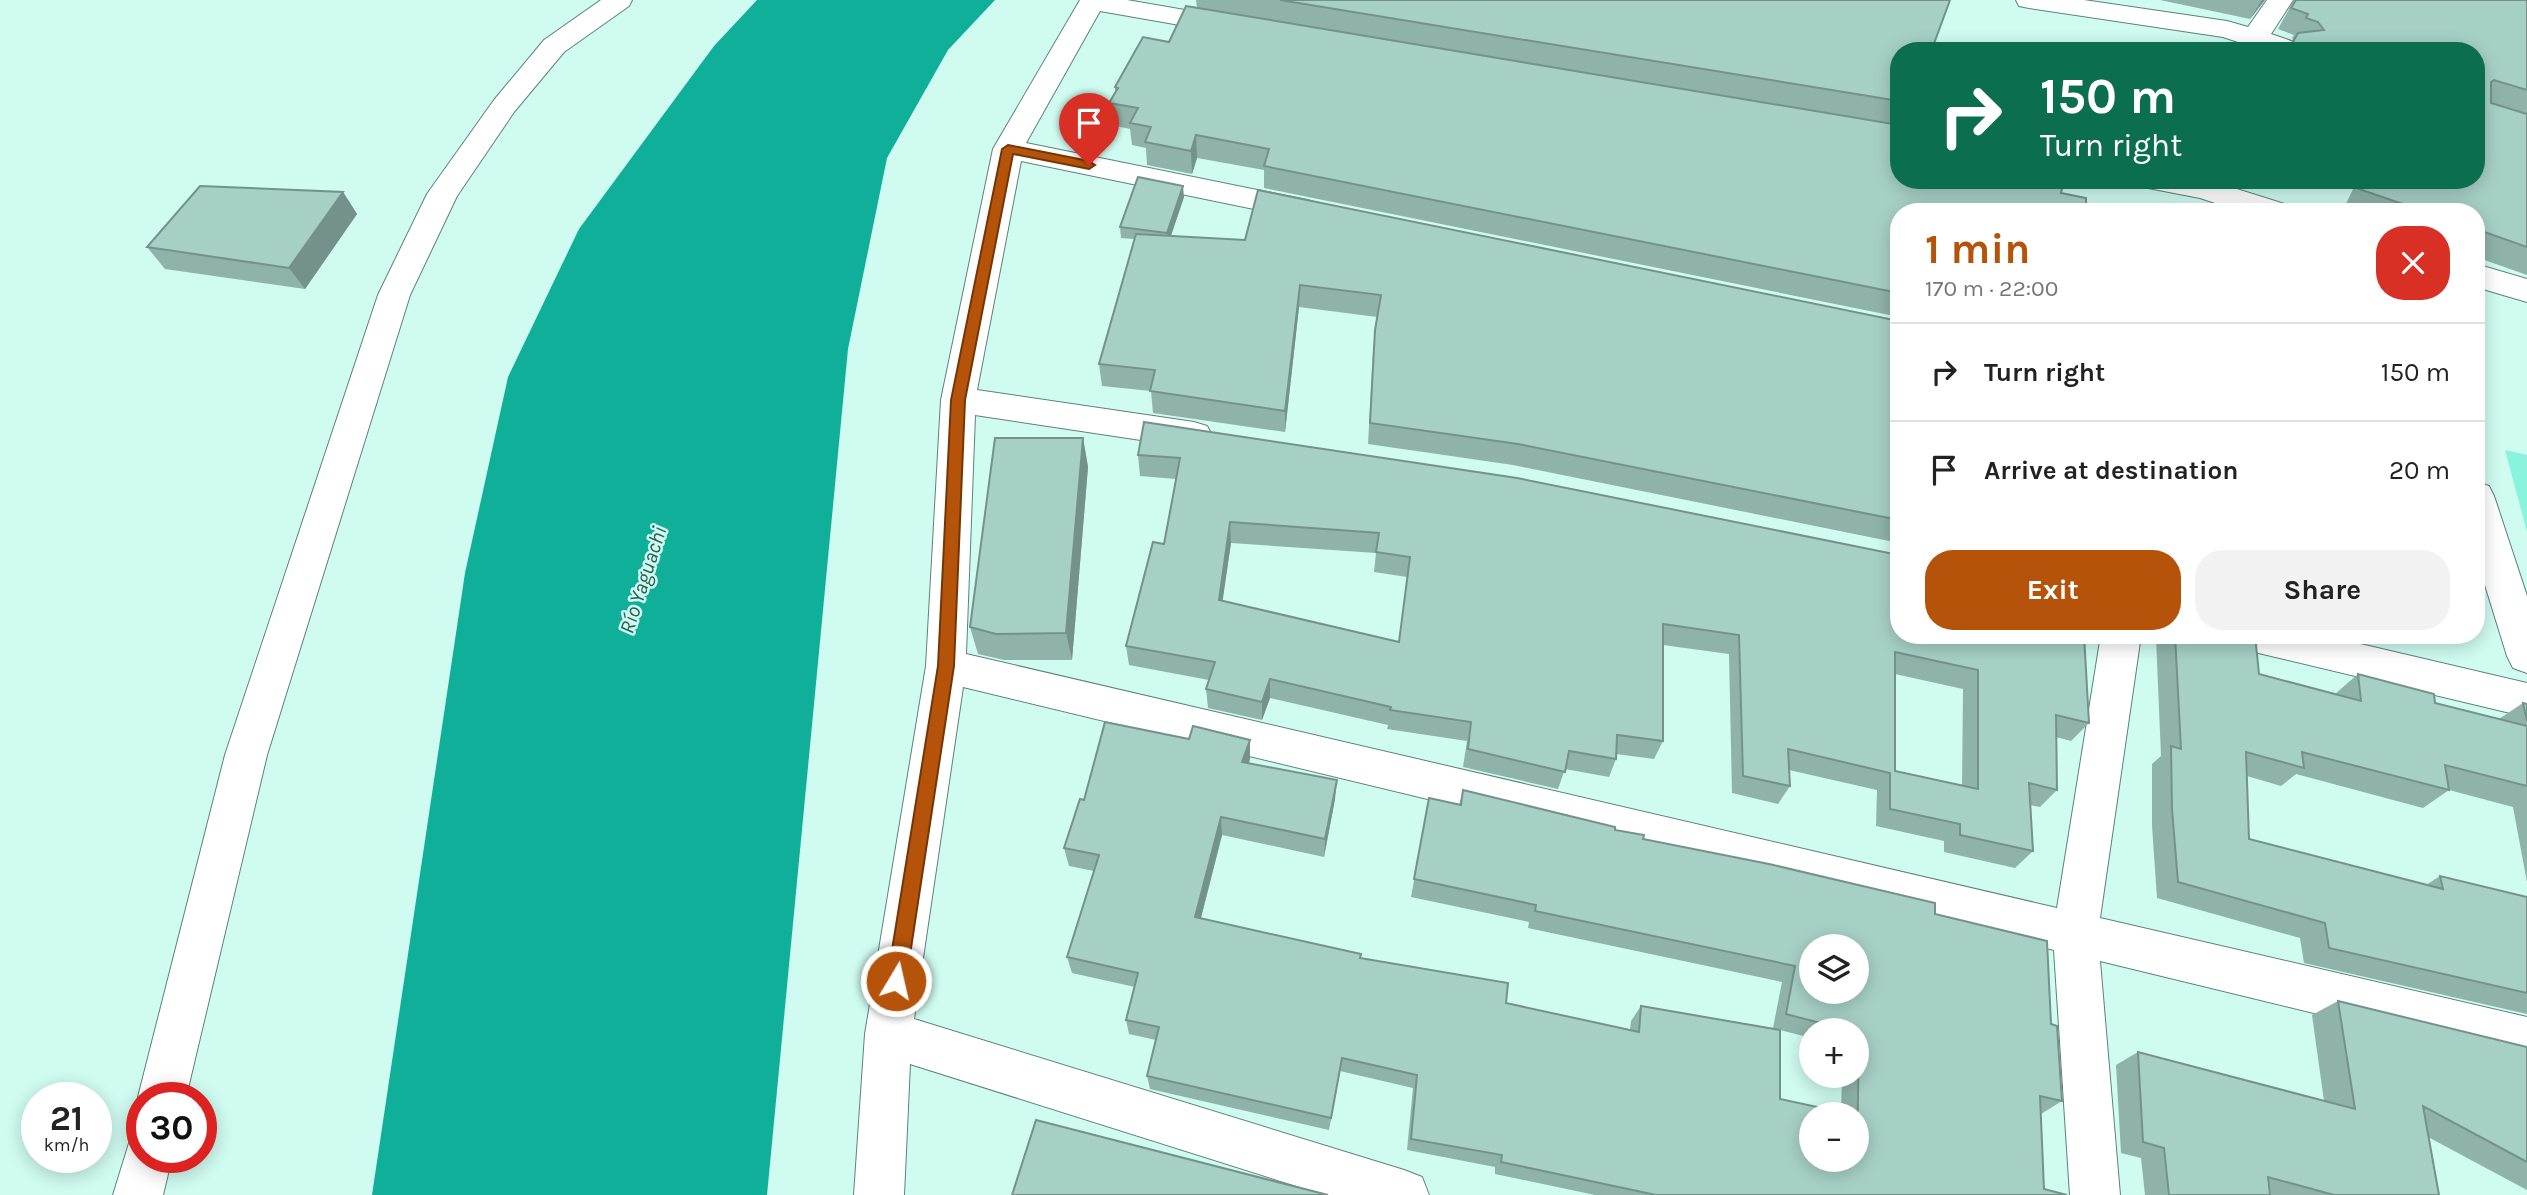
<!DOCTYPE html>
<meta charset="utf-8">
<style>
body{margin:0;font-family:Karla,sans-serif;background:#f2f2f2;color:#222;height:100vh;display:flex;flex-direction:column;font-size:26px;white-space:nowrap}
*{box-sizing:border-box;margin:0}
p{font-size:23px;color:#767676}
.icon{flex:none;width:38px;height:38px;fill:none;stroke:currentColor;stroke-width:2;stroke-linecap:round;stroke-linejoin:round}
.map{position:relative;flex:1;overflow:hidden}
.sheet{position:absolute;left:1890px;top:203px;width:595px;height:441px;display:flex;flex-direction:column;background:#fff;border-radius:28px;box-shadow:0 4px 18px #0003}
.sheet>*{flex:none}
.hud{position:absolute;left:1890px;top:42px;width:595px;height:147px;border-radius:28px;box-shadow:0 4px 18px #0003;background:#0b6e4f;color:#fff;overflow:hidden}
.tools{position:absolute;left:1799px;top:934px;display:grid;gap:14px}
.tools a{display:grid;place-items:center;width:70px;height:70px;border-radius:50%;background:#fff;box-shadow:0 4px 18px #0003;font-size:35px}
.speed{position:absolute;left:21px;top:1082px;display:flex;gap:14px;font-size:35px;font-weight:700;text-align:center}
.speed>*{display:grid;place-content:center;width:91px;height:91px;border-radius:50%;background:#fff;box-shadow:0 4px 18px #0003;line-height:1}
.speed small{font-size:18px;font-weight:400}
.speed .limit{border:10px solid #d22;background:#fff;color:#111}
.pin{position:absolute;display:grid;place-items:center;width:60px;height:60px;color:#fff;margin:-72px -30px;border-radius:50% 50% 50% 0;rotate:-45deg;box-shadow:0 0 7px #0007}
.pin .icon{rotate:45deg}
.me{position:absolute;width:77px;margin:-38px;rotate:9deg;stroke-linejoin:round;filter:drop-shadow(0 0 5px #0008)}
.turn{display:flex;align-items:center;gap:24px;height:147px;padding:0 35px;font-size:32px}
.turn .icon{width:91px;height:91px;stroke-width:2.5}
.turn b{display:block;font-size:49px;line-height:60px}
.round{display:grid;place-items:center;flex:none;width:74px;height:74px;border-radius:28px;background:#f2f2f2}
.head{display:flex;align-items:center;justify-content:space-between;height:119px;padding:0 35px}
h1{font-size:42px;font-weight:700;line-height:52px;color:#b45309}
.action{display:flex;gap:14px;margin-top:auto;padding:14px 35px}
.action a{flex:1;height:80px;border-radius:28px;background:#b45309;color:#fff;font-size:28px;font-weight:700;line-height:80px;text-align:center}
.action a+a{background:#f2f2f2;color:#222}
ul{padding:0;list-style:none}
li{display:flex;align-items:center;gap:21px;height:98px;padding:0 35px;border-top:2px solid #e0e0e0}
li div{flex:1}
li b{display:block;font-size:26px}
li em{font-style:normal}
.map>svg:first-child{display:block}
</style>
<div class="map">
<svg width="2527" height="1195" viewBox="0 0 2527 1195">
<rect width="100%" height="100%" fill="#cffbf1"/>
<path fill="#8af3de" d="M 2505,450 L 2527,455 L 2527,532 Z"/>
<path fill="#10af99" d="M 757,0 L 995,0 L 948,50 L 887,158 L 848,349 L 767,1195 L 372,1195 L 465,573 L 508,377 L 579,229 L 714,46 Z"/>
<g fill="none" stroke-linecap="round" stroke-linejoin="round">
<defs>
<path id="minor" d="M 601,0 L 632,0 L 629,6 L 564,52 L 514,112 L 457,196 L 410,295 L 267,755 L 186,1097 L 142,1097 L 142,1106 L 138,1097 L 225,755 L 378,295 L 427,194 L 494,100 L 544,40 Z
M 1080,0 L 1127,0 L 1231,18 L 1241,20 L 1245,26 L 1241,32 L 1231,34 L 1100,11 L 1026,143 L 1307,200 L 1318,203 L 1323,210 L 1318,217 L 1307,220 L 1021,161 L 977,390 L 1194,422 L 1207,426 L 1212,435 L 1207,444 L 1194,448 L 975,415 L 966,654 L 2057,908 L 2101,635 L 2141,635 L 2100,918 L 2527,1017 L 2527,1065 L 2100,961 L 2120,1195 L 2070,1195 L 2054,950 L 963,687 L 914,1019 L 1404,1170 L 1422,1177 L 1429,1195 L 1325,1195 L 910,1064 L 904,1195 L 854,1195 L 865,1034 L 926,666 L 941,400 L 993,149 Z
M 2016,0 L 2084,0 L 2227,21 L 2248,27 L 2267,0 L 2293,0 L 2271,34 L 2303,45 L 2307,51 L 2232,51 L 2238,42 L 2223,37 L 2029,8 L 2019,6 Z
M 2139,180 L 2208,180 L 2288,205 L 2292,212 L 2242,212 L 2200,198 L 2143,187 Z
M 2476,264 L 2527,279 L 2527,302 L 2476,287 Z
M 2476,482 L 2489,486 L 2494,496 L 2527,596 L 2527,673 L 2513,668 L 2507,656 L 2476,556 Z
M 2231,635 L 2322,635 L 2527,683 L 2527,717 L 2250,651 L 2236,647 Z
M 142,1135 L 142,1157 L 172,1157 L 163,1195 L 113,1195 L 130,1140 Z"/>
</defs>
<use href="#minor" stroke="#5b837a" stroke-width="2"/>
<use href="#minor" fill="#fff" fill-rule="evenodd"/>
</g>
<path fill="#8fb3aa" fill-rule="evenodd" d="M 1196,0 L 1950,0 L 1899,51 L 1899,317 L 1264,188 L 1264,170 L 1197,158 L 1192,174 L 1147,165 L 1146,148 L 1132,145 L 1130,129 L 1111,125 L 1109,103 L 1115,92 L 1115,87 L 1169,42 L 1197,8 Z
M 2160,0 L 2265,0 L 2250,19 Z
M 2294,0 L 2527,0 L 2527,275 L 2476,257 L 2476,212 L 2349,212 L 2343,210 L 2355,185 L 2340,180 L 2476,180 L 2476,51 L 2286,51 L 2293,39 L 2292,38 L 2294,35 L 2278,29 Z
M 343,192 L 357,214 L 305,289 L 165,269 L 147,247 Z
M 1184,197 L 1171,236 L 1899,321 L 1899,543 L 1513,465 L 1368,444 L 1373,352 L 1377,317 L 1299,307 L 1285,432 L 1153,413 L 1151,391 L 1102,386 L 1099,364 L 1134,239 L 1121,238 L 1120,227 Z
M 1144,422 L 2084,635 L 2089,723 L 2071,741 L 2056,737 L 2057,790 L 2040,807 L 2030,805 L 2033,851 L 2015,868 L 1944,852 L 1944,841 L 1876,826 L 1877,790 L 1789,770 L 1790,786 L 1778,804 L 1732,793 L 1729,654 L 1663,645 L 1663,741 L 1654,759 L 1616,754 L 1616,759 L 1609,777 L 1565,769 L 1558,789 L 1463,767 L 1467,741 L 1387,729 L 1388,725 L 1270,698 L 1262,720 L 1208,708 L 1206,689 L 1209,680 L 1129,665 L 1126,646 L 1164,544 L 1176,479 L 1140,476 L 1138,455 ZM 1231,543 L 1376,553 L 1374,572 L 1407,577 L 1399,642 L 1222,601 ZM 1895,674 L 1963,689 L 1962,785 L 1895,771 Z
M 1083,438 L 1088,467 L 1072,660 L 1004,660 L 978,654 L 970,627 Z
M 2476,573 L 2483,616 L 2476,621 Z
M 2159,635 L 2255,635 L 2259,674 L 2335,694 L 2358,674 L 2435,703 L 2499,719 L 2523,703 L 2527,704 L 2527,882 L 2513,807 L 2449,790 L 2423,808 L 2296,774 L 2281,786 L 2247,776 L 2249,839 L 2426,885 L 2440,876 L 2527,897 L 2527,1014 L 2304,963 L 2300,938 L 2157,898 L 2152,826 L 2152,764 L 2161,756 L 2156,638 Z
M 1189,739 L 1250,740 L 1250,759 L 1249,763 L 1335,799 L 1324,857 L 1222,835 L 1201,918 L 1360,958 L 1506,1003 L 1630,1030 L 1631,1021 L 1641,1006 L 1773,1028 L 1782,982 L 1528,928 L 1529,922 L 1411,897 L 1429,798 L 1459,805 L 1463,790 L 1615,830 L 1643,839 L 1935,914 L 2051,1024 L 2062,1101 L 2041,1114 L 2044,1189 L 2067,1195 L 1595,1195 L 1495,1174 L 1495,1167 L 1407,1150 L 1413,1088 L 1340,1071 L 1329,1130 L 1150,1089 L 1147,1076 L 1156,1040 L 1129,1034 L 1126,1020 L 1135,987 L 1072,973 L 1067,957 L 1094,871 L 1069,866 L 1064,848 L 1084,800 ZM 1780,1030 L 1811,1038 L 1811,1031 L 1857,1031 L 1857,1076 L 1842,1076 L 1841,1112 L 1780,1099 Z
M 2338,1001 L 2527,1047 L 2527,1190 L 2428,1137 L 2439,1195 L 2145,1195 L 2141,1158 L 2121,1153 L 2116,1065 L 2138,1052 L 2324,1101 L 2312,1015 Z"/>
<path fill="#74928b" d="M 2262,0 L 2265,0 L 2250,19 Z
M 1196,135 L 1197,158 L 1192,174 L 1191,151 Z
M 1183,186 L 1184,197 L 1168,244 L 1167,233 Z
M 343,192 L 357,214 L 305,289 L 289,268 Z
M 1300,285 L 1299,307 L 1285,432 L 1285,411 Z
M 1083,438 L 1088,467 L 1072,660 L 1066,633 Z
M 1230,522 L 1231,543 L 1220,619 L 1219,600 Z
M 1270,679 L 1270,698 L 1262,720 L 1262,702 Z
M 1250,740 L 1250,759 L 1243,781 L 1242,762 Z
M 1337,780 L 1335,799 L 1324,857 L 1325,839 Z
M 1221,817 L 1222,835 L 1197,933 L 1195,917 Z"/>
<path fill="#a6d0c6" stroke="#74928b" stroke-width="2" fill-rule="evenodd" d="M 1280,0 L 1950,0 L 1932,49 L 1939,51 L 1899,51 L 1899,101 Z
M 2296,0 L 2527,0 L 2527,90 L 2494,80 L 2491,82 L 2491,103 L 2527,114 L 2527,247 L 2476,229 L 2476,212 L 2426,212 L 2359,189 L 2364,180 L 2476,180 L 2476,51 L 2288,51 L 2298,33 L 2324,30 L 2318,22 L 2306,18 L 2308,14 L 2291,8 Z
M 1186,6 L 1899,125 L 1899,180 L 2064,180 L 2061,193 L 2086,198 L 2086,212 L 1899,212 L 1899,293 L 1264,166 L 1269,149 L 1196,135 L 1191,151 L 1145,142 L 1151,127 L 1130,123 L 1138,108 L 1109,103 L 1118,88 L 1115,87 L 1143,37 L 1169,42 Z
M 1138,177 L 1183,186 L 1167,233 L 1120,227 Z
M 200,186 L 343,192 L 289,268 L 147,247 Z
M 1258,190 L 1899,321 L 1899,520 L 1518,444 L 1370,423 L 1375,330 L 1381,295 L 1300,285 L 1285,411 L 1150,391 L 1155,370 L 1099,364 L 1136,234 L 1245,240 Z
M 1144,422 L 1517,478 L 1899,555 L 1899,635 L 2084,635 L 2089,723 L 2056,715 L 2057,790 L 2029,783 L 2033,851 L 1960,835 L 1960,824 L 1890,809 L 1890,773 L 1788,749 L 1790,786 L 1743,776 L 1739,635 L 1663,624 L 1663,741 L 1617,735 L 1616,759 L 1569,751 L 1565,772 L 1468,749 L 1471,722 L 1390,710 L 1391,707 L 1270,679 L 1262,702 L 1206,689 L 1215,662 L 1126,646 L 1153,542 L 1164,544 L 1180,458 L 1138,455 ZM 1230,522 L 1379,533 L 1376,552 L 1410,557 L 1399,642 L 1219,600 ZM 1895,652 L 1978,670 L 1978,789 L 1895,771 Z
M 995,438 L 1083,438 L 1066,633 L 996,634 L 970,627 Z
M 2476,573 L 2483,616 L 2476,614 Z
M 2175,635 L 2255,635 L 2259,674 L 2361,701 L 2358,674 L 2434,694 L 2435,703 L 2527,726 L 2527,786 L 2445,765 L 2449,790 L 2302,752 L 2304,768 L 2246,752 L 2249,839 L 2443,889 L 2440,876 L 2527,897 L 2527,993 L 2329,948 L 2325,923 L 2178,882 L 2172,809 L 2171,746 L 2181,749 Z
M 2523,703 L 2527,704 L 2527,721 Z
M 1105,722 L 1189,739 L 1193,726 L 1250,740 L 1242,762 L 1337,780 L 1325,839 L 1221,817 L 1195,917 L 1361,954 L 1360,958 L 1508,983 L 1506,1003 L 1639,1032 L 1641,1006 L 1780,1030 L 1780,1099 L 1854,1115 L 1811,1115 L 1811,1160 L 1857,1160 L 1859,1033 L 1857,1032 L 1857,1031 L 1851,1031 L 1786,1014 L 1795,966 L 1535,911 L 1536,905 L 1414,879 L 1429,798 L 1461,805 L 1463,790 L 1615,827 L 1615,830 L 1644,835 L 1643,839 L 1769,864 L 1935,903 L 1935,914 L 2047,941 L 2051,1024 L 2057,1026 L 2062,1101 L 2040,1096 L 2044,1189 L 2067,1195 L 1656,1195 L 1501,1162 L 1502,1155 L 1411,1139 L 1417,1075 L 1342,1058 L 1331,1118 L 1147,1076 L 1159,1027 L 1126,1020 L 1138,973 L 1067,957 L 1099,855 L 1064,848 L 1080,799 L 1084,800 ZM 1811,947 L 1857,947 L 1857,992 L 1811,992 Z
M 2338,1001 L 2527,1047 L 2527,1162 L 2423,1106 L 2439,1195 L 2334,1195 L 2268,1177 L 2270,1195 L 2169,1195 L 2164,1148 L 2143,1142 L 2138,1052 L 2355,1109 Z
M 1036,1120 L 1328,1195 L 1012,1195 Z"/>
<path fill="#b45309" stroke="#753606" stroke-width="2" d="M 1008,145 L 1089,161 L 1095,165 L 1089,169 L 1013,154 L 965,400 L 954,666 L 906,981 L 903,988 L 896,990 L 889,988 L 887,981 L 938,666 L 951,400 L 1002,149 Z"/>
<g text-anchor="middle" stroke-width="5" stroke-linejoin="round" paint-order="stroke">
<g font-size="21" font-style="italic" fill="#275d53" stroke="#cffbf1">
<text transform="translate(643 580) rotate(-72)" y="7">Río Yaguachi</text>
</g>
</g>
</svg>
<div class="tools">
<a><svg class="icon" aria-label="layers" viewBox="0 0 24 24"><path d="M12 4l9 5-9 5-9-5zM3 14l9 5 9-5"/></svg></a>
<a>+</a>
<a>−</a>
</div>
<div class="speed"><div>21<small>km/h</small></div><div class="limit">30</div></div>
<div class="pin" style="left:1089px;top:165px;background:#d93025"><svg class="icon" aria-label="arrive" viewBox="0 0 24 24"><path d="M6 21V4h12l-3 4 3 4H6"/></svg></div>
<svg class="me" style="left:896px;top:981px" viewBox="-20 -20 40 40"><circle r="17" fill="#b45309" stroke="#fff" stroke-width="3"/><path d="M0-11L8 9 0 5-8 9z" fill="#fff"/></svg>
<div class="hud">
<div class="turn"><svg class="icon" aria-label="right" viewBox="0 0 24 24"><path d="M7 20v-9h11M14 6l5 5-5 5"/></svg><div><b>150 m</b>Turn right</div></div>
</div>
<section class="sheet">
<div class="head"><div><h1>1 min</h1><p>170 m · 22:00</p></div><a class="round" style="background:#d93025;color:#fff"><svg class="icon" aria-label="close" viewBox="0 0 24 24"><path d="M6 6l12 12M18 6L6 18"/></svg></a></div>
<ul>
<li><svg class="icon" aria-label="right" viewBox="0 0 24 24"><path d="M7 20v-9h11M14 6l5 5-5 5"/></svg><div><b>Turn right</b></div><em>150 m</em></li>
<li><svg class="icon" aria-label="arrive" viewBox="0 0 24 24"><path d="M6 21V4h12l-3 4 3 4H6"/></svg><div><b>Arrive at destination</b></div><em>20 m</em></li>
</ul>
<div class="action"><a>Exit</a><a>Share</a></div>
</section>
</div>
